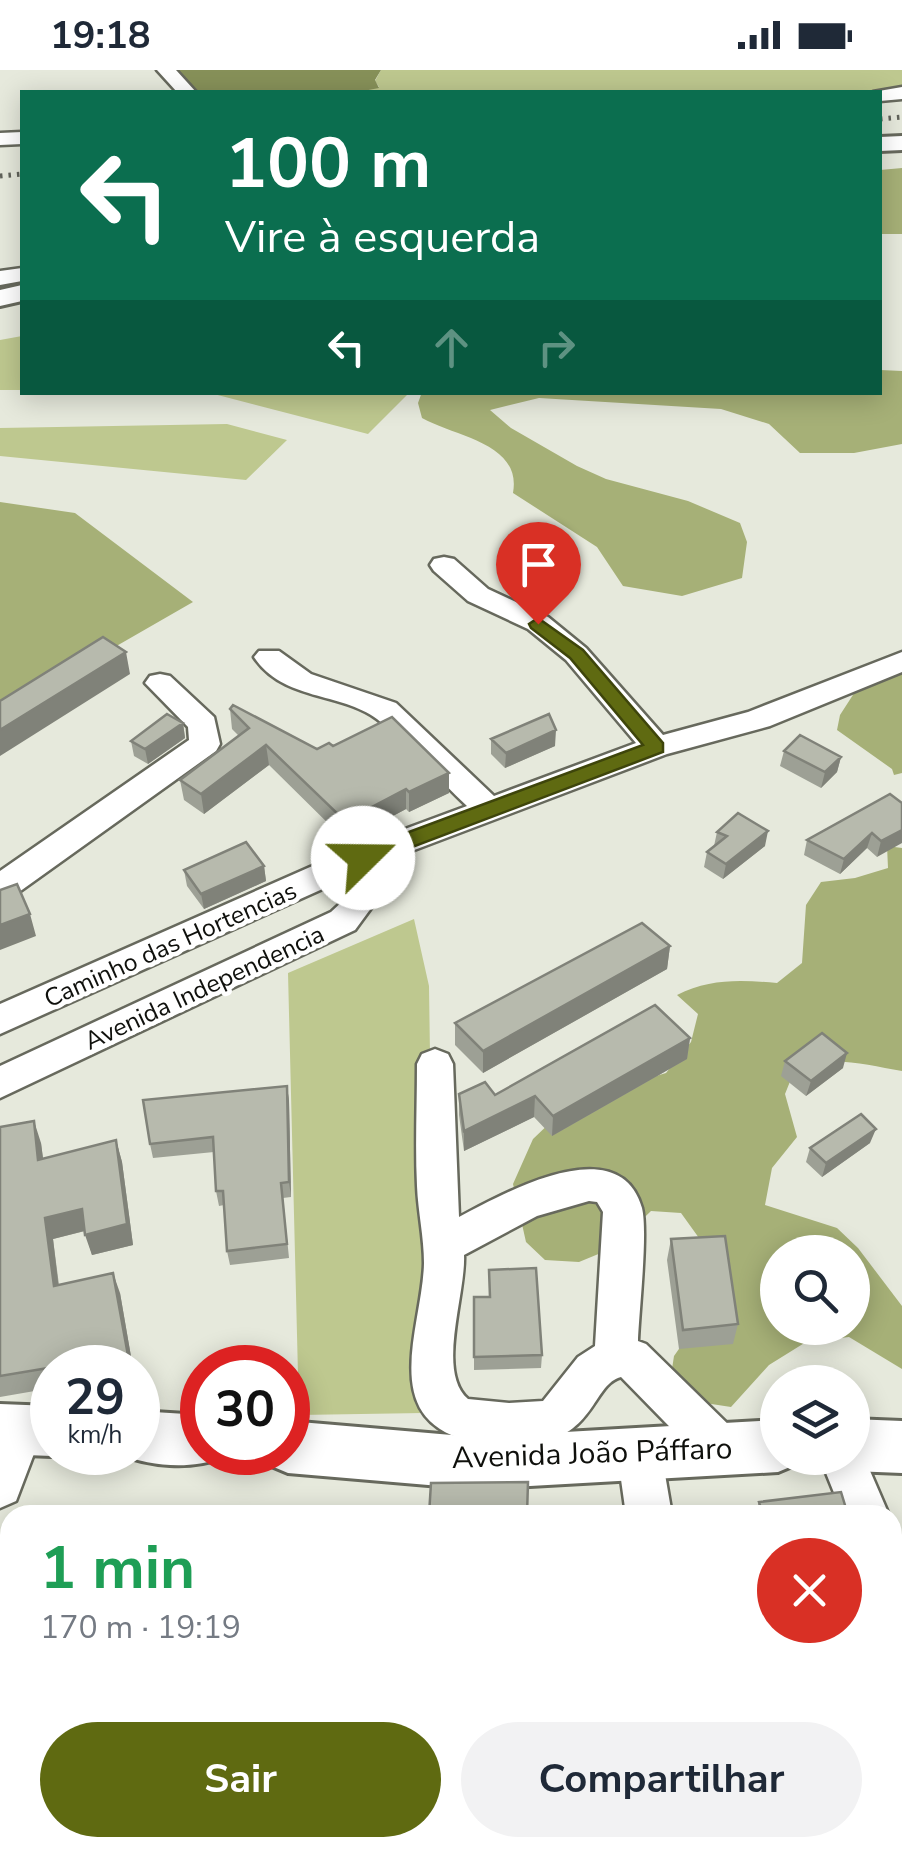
<!DOCTYPE html>
<html lang="pt">
<meta charset="utf-8">
<style>
body{margin:0;font-family:"Nunito Sans",sans-serif;background:#f2f2f3;color:#1f2937;height:100vh;display:flex;flex-direction:column;font-size:38px;white-space:nowrap}
*{box-sizing:border-box;margin:0}
p{font-size:32px;color:#747a83}
.icon{flex:none;width:55px;height:55px;fill:none;stroke:currentColor;stroke-width:2;stroke-linecap:round;stroke-linejoin:round}
.map{position:relative;flex:1;overflow:hidden}
.sheet{position:absolute;left:0px;top:1435px;width:902px;height:352px;display:flex;flex-direction:column;background:#fff;border-radius:30px 30px 0 0;box-shadow:0 5px 25px #0003}
.sheet>*{flex:none}
.banner{position:absolute;left:20px;top:20px;width:862px;height:305px;border-radius:0px;box-shadow:0 5px 25px #0003;background:#0b6e4f;color:#fff;overflow:hidden}
.buttons{position:absolute;left:760px;top:1165px;display:grid;gap:20px}
.buttons a{display:grid;place-items:center;width:110px;height:110px;border-radius:50%;background:#fff;box-shadow:0 5px 25px #0003;font-size:50px}
.speed{position:absolute;left:30px;top:1275px;display:flex;gap:20px;font-size:50px;font-weight:700;text-align:center}
.speed>*{display:grid;place-content:center;width:130px;height:130px;border-radius:50%;background:#fff;box-shadow:0 5px 25px #0003;line-height:1}
.speed small{font-size:25px;font-weight:400}
.speed .limit{border:15px solid #d22;background:#fff;color:#111}
.pin{position:absolute;display:grid;place-items:center;width:85px;height:85px;color:#fff;margin:-102px -42px;border-radius:50% 50% 50% 0;rotate:-45deg;box-shadow:0 0 10px #0007}
.pin .icon{rotate:45deg}
.me{position:absolute;width:110px;margin:-55px;rotate:68deg;stroke-linejoin:round;filter:drop-shadow(0 0 8px #0008)}
.turn{display:flex;align-items:center;gap:35px;height:210px;padding:0 40px;font-size:45px}
.turn .icon{width:130px;height:130px;stroke-width:2.5}
.turn b{display:block;font-size:70px;line-height:85px}
.lanes{display:flex;align-items:center;height:95px;padding:0 40px;background:#0003;justify-content:center;gap:50px;direction:ltr}
.lanes .off{opacity:.35}
.round{display:grid;place-items:center;flex:none;width:105px;height:105px;border-radius:52px;background:#f2f2f3}
.head{display:flex;align-items:center;justify-content:space-between;height:170px;padding:0 40px}
h1{font-size:60px;font-weight:700;line-height:75px;color:#1e9e55}
.action{display:flex;gap:20px;margin-top:auto;padding:20px 40px}
.action a{flex:1;height:115px;border-radius:60px;background:#5f6a11;color:#fff;font-size:40px;font-weight:700;line-height:115px;text-align:center}
.action a+a{background:#f2f2f3;color:#1f2937}
.status{display:flex;justify-content:space-between;align-items:center;height:70px;padding:0 50px;background:#fff;direction:ltr}
.status svg{height:28px;fill:currentColor}
.map>svg:first-child{display:block}
</style>
<div class="status"><b>19:18</b><svg viewBox="0 0 49 12"><path d="M0 12V9h3v3zM5 12V6h3v6zM10 12V3h3v9zM15 12V0h3v12zM26 1h20v11H26zM47 4h2v5h-2z"/></svg></div>
<div class="map">
<svg width="902" height="1787" viewBox="0 0 902 1787">
<rect width="100%" height="100%" fill="#e6e9dc"/>
<path fill="#bec88f" d="M 381,0 L 902,0 L 902,21 L 358,22 L 379,17 L 375,11 Z
M 22,266 L 22,320 L 0,320 L 0,270 Z
M 210,323 L 409,322 L 409,323 L 368,364 Z
M 227,354 L 287,370 L 246,410 L 0,386 L 0,358 Z
M 414,849 L 429,916 L 433,1193 L 423,1343 L 299,1345 L 288,903 Z"/>
<path fill="#a6b077" fill-rule="evenodd" d="M 902,98 L 902,164 L 880,164 L 880,100 Z
M 880,300 L 902,301 L 902,374 L 854,383 L 800,383 L 769,354 L 721,339 L 539,328 L 490,340 L 511,358 L 577,396 L 606,409 L 688,431 L 740,453 L 747,472 L 742,508 L 682,526 L 623,516 L 597,477 L 513,423 C 522,373 456,367 422,348 L 418,333 L 422,322 L 880,322 Z
M 0,432 L 75,443 L 193,532 L 0,643 Z
M 902,603 L 902,703 L 894,705 L 892,699 L 837,660 L 840,645 L 860,614 Z
M 887,776 L 902,778 L 902,1001 C 866,995 830,984 795,999 L 785,1024 L 797,1067 L 772,1098 L 765,1135 L 837,1158 L 858,1178 L 902,1236 L 902,1299 L 849,1267 L 806,1272 L 769,1295 L 731,1337 L 705,1333 L 672,1299 L 674,1286 L 698,1252 L 699,1168 L 681,1143 L 651,1141 L 613,1178 L 579,1192 L 545,1190 L 526,1172 L 513,1114 L 533,1069 L 555,1048 L 596,1024 L 666,1003 L 691,972 L 698,944 L 677,925 C 710,908 742,910 777,913 L 802,893 L 806,835 L 821,812 L 855,808 L 888,798 ZM 778,1182 L 852,1182 L 852,1258 L 778,1258 Z
M 10,1628 L 10,1778 L 166,1778 L 162,1787 L 0,1787 L 0,1640 Z"/>
<path fill="#879159" d="M 175,0 L 381,0 L 375,10 L 379,18 L 358,22 L 199,22 Z"/>
<g fill="none" stroke-linecap="round" stroke-linejoin="round">
<defs>
<path id="minor" d="M 157,0 L 176,0 L 196,22 L 177,22 Z
M 902,17 L 902,29 L 880,31 L 880,22 L 873,22 Z
M 22,62 L 22,74 L 0,75 L 0,63 Z
M 22,198 L 22,211 L 0,215 L 0,201 Z
M 444,487 L 454,489 L 488,519 L 548,547 L 586,578 L 663,665 L 748,642 L 902,582 L 902,602 L 770,656 L 667,684 L 380,793 L 377,830 L 355,860 L 0,1028 L 0,996 L 331,842 L 344,830 L 347,808 L 0,964 L 0,934 L 351,779 L 467,736 C 437,708 409,674 377,649 C 341,622 283,631 254,587 L 259,581 L 279,581 L 311,604 L 396,633 L 494,726 L 636,673 L 566,590 L 528,559 L 468,531 L 434,501 L 430,495 L 434,489 Z
M 160,604 L 170,606 L 214,647 L 220,674 L 216,681 L 12,827 L 0,830 L 0,801 L 189,670 L 188,657 L 145,613 L 150,606 Z
M 435,979 L 448,984 L 453,994 L 459,1147 C 505,1123 619,1058 642,1138 C 648,1162 639,1242 638,1271 L 646,1274 L 737,1363 L 743,1378 L 737,1393 L 721,1399 L 705,1393 L 621,1307 C 594,1314 595,1361 542,1372 C 518,1377 491,1375 467,1370 C 377,1348 423,1254 424,1193 C 424,1167 418,1142 417,1116 C 415,1076 417,1035 417,994 L 422,984 ZM 589,1131 L 597,1132 L 603,1142 L 595,1276 L 578,1287 L 543,1331 L 509,1333 L 468,1329 C 436,1302 466,1224 464,1185 L 537,1146 Z
M 21,1339 L 37,1345 L 43,1360 L 16,1431 L 0,1438 L 0,1358 L 5,1345 Z
M 639,1360 L 655,1366 L 661,1381 L 672,1445 L 626,1445 L 617,1381 L 623,1366 Z
M 852,1371 L 858,1373 L 889,1445 L 843,1445 L 820,1388 L 852,1388 Z
M 892,1484 L 902,1488 L 902,1554 L 892,1550 Z
M 902,1726 L 902,1787 L 869,1787 L 871,1778 L 892,1778 L 892,1730 Z
M 716,1778 L 801,1778 L 805,1787 L 720,1787 Z"/>
<path id="major" d="M 902,66 L 902,80 L 880,81 L 880,67 Z
M 22,215 L 22,231 L 0,236 L 0,220 Z
M 0,1334 L 52,1336 L 52,1382 L 62,1382 L 52,1386 L 0,1384 Z
M 138,1341 L 202,1345 L 202,1382 L 223,1382 L 221,1388 C 190,1400 149,1396 119,1384 L 138,1382 Z
M 852,1349 L 902,1351 L 902,1403 L 852,1401 L 833,1393 L 831,1388 L 852,1388 Z
M 778,1350 L 778,1388 L 800,1388 L 797,1394 L 778,1402 L 475,1419 L 288,1403 L 269,1395 L 264,1382 L 288,1382 L 288,1351 L 475,1367 Z"/>
</defs>
<use href="#minor" stroke="#67695d" stroke-width="5"/>
<use href="#major" stroke="#67695d" stroke-width="6"/>
<use href="#minor" fill="#fff" fill-rule="evenodd"/>
<use href="#major" fill="#fff" fill-rule="evenodd"/>
<path stroke="#60625a" stroke-width="5" stroke-dasharray="2.5 6" stroke-linecap="butt" d="M 880,49 L 902,47
M 0,106 L 22,104"/>
</g>
<path fill="#9da095" d="M 230,639 L 317,679 L 333,676 L 449,723 L 409,742 L 406,739 L 346,771 L 269,695 L 204,744 L 184,730 L 180,710 L 239,666 L 232,659 Z
M 183,653 L 185,668 L 148,694 L 134,686 L 131,671 Z
M 491,669 L 555,676 L 505,698 L 491,684 Z
M 784,681 L 841,687 L 837,702 L 821,718 L 780,696 Z
M 902,733 L 877,787 L 867,778 L 840,804 L 804,785 L 807,770 Z
M 717,762 L 765,776 L 723,809 L 704,797 L 707,782 L 714,776 Z
M 264,796 L 266,811 L 204,839 L 187,816 L 184,800 Z
M 670,876 L 667,899 L 483,1003 L 455,975 L 455,953 Z
M 690,968 L 687,989 L 552,1066 L 534,1047 L 464,1081 L 459,1045 L 459,1024 L 495,1025 Z
M 785,991 L 843,998 L 806,1026 L 781,1006 Z
M 287,1016 L 289,1031 L 291,1127 L 283,1128 L 289,1188 L 230,1195 L 227,1181 L 224,1135 L 219,1136 L 216,1121 L 214,1082 L 153,1088 L 150,1074 Z
M 0,1057 L 41,1073 L 43,1089 L 116,1070 L 122,1092 L 133,1175 L 92,1185 L 85,1161 L 53,1169 L 59,1215 L 120,1223 L 133,1298 L 52,1298 L 52,1318 L 0,1327 Z
M 870,1073 L 822,1107 L 806,1092 L 810,1078 Z
M 671,1169 L 738,1254 L 733,1274 L 679,1279 L 667,1190 Z
M 489,1200 L 542,1285 L 541,1298 L 474,1300 L 474,1227 L 489,1227 Z
M 759,1432 L 763,1445 L 755,1445 Z"/>
<path fill="#808279" d="M 126,582 L 130,604 L 0,686 L 0,660 Z
M 183,653 L 185,668 L 148,694 L 145,679 Z
M 556,660 L 555,676 L 505,698 L 506,683 Z
M 266,675 L 269,695 L 204,744 L 201,724 Z
M 841,687 L 837,702 L 821,718 L 825,702 Z
M 449,703 L 449,723 L 409,742 L 409,722 Z
M 406,719 L 406,739 L 346,771 L 345,751 Z
M 902,760 L 902,773 L 877,787 L 881,771 Z
M 768,761 L 765,776 L 723,809 L 726,794 Z
M 872,763 L 867,778 L 840,804 L 844,789 Z
M 264,796 L 266,811 L 204,839 L 201,824 Z
M 30,844 L 36,866 L 0,880 L 0,855 Z
M 670,876 L 667,899 L 483,1003 L 483,981 Z
M 690,968 L 687,989 L 552,1066 L 553,1046 Z
M 847,983 L 843,998 L 806,1026 L 811,1011 Z
M 287,1016 L 289,1031 L 291,1127 L 289,1112 Z
M 535,1026 L 534,1047 L 464,1081 L 464,1061 Z
M 34,1051 L 41,1073 L 46,1111 L 38,1090 Z
M 876,1059 L 870,1073 L 822,1107 L 826,1093 Z
M 116,1070 L 122,1092 L 133,1175 L 92,1185 L 85,1165 Z
M 82,1139 L 88,1160 L 53,1169 L 61,1237 L 54,1216 L 45,1148 Z
M 113,1203 L 120,1223 L 133,1298 L 101,1298 Z"/>
<path fill="#b7baad" stroke="#808279" stroke-width="2.5" d="M 103,567 L 126,582 L 0,660 L 0,631 Z
M 233,635 L 317,679 L 329,673 L 333,676 L 392,647 L 449,703 L 409,722 L 406,719 L 345,751 L 266,675 L 201,724 L 180,710 L 249,658 L 230,639 Z
M 167,644 L 183,653 L 145,679 L 131,671 Z
M 549,644 L 556,660 L 506,683 L 491,669 Z
M 800,665 L 841,687 L 825,702 L 784,681 Z
M 890,724 L 902,733 L 902,760 L 881,771 L 872,763 L 844,789 L 807,770 Z
M 738,743 L 768,761 L 726,794 L 707,782 L 727,766 L 717,762 Z
M 246,772 L 264,796 L 201,824 L 184,800 Z
M 17,814 L 30,844 L 0,855 L 0,820 Z
M 642,853 L 670,876 L 483,981 L 455,953 Z
M 655,935 L 690,968 L 553,1046 L 535,1026 L 464,1061 L 459,1024 L 485,1012 L 495,1025 Z
M 822,963 L 847,983 L 811,1011 L 785,991 Z
M 287,1016 L 289,1112 L 281,1113 L 287,1174 L 227,1181 L 223,1121 L 216,1121 L 213,1067 L 150,1074 L 143,1030 Z
M 861,1044 L 876,1059 L 826,1093 L 810,1078 Z
M 34,1051 L 38,1090 L 116,1070 L 127,1154 L 85,1165 L 82,1139 L 45,1148 L 54,1216 L 113,1203 L 129,1291 L 101,1298 L 85,1298 L 84,1292 L 0,1306 L 0,1057 Z
M 725,1166 L 738,1254 L 683,1260 L 671,1169 Z
M 536,1198 L 542,1285 L 474,1287 L 474,1227 L 490,1227 L 489,1200 Z
M 528,1412 L 527,1445 L 429,1445 L 431,1413 Z
M 841,1422 L 848,1445 L 763,1445 L 759,1432 Z
M 322,1440 L 339,1445 L 321,1445 Z"/>
<path fill="#5f6a11" stroke="#3e450b" stroke-width="2.5" d="M 538,548 L 583,580 L 663,673 L 663,682 L 370,793 L 355,793 L 352,788 L 355,782 L 643,675 L 570,588 L 531,558 L 529,554 Z"/>
<g text-anchor="middle" stroke-width="9" stroke-linejoin="round" paint-order="stroke">
<g font-size="25" fill="#0f100c" stroke="#fff">
<text transform="translate(170 874) rotate(-24)" y="9">Caminho das Hortencias</text>
<text transform="translate(204 917) rotate(-25)" y="9">Avenida Independencia</text>
</g>
<g font-size="30" fill="#0f100c" stroke="#fff">
<text transform="translate(592 1383) rotate(-2)" y="10">Avenida João Páffaro</text>
</g>
</g>
</svg>
<div class="buttons">
<a><svg class="icon" aria-label="search" viewBox="0 0 24 24"><circle cx="10" cy="10" r="6"/><path d="M15 15l6 6"/></svg></a>
<a><svg class="icon" aria-label="layers" viewBox="0 0 24 24"><path d="M12 4l9 5-9 5-9-5zM3 14l9 5 9-5"/></svg></a>
</div>
<div class="speed"><div>29<small>km/h</small></div><div class="limit">30</div></div>
<div class="pin" style="left:538px;top:554px;background:#d93025"><svg class="icon" aria-label="arrive" viewBox="0 0 24 24"><path d="M6 21V4h12l-3 4 3 4H6"/></svg></div>
<svg class="me" style="left:363px;top:788px" viewBox="-20 -20 40 40"><circle r="19" fill="#fff"/><path d="M0-13L10 11 0 6-10 11z" fill="#5f6a11"/></svg>
<div class="banner">
<div class="turn"><svg class="icon" aria-label="left" viewBox="0 0 24 24"><path d="M17 20v-9H6M10 6l-5 5 5 5"/></svg><div><b>100 m</b>Vire à esquerda</div></div>
<div class="lanes"><svg class="icon" aria-label="left" viewBox="0 0 24 24"><path d="M17 20v-9H6M10 6l-5 5 5 5"/></svg><svg class="icon off" aria-label="ahead" viewBox="0 0 24 24"><path d="M12 20V5M6 11l6-6 6 6"/></svg><svg class="icon off" aria-label="right" viewBox="0 0 24 24"><path d="M7 20v-9h11M14 6l5 5-5 5"/></svg></div>
</div>
<section class="sheet">
<div class="head"><div><h1>1 min</h1><p>170 m · 19:19</p></div><a class="round" style="background:#d93025;color:#fff"><svg class="icon" aria-label="close" viewBox="0 0 24 24"><path d="M6 6l12 12M18 6L6 18"/></svg></a></div>
<div class="action"><a>Sair</a><a>Compartilhar</a></div>
</section>
</div>
